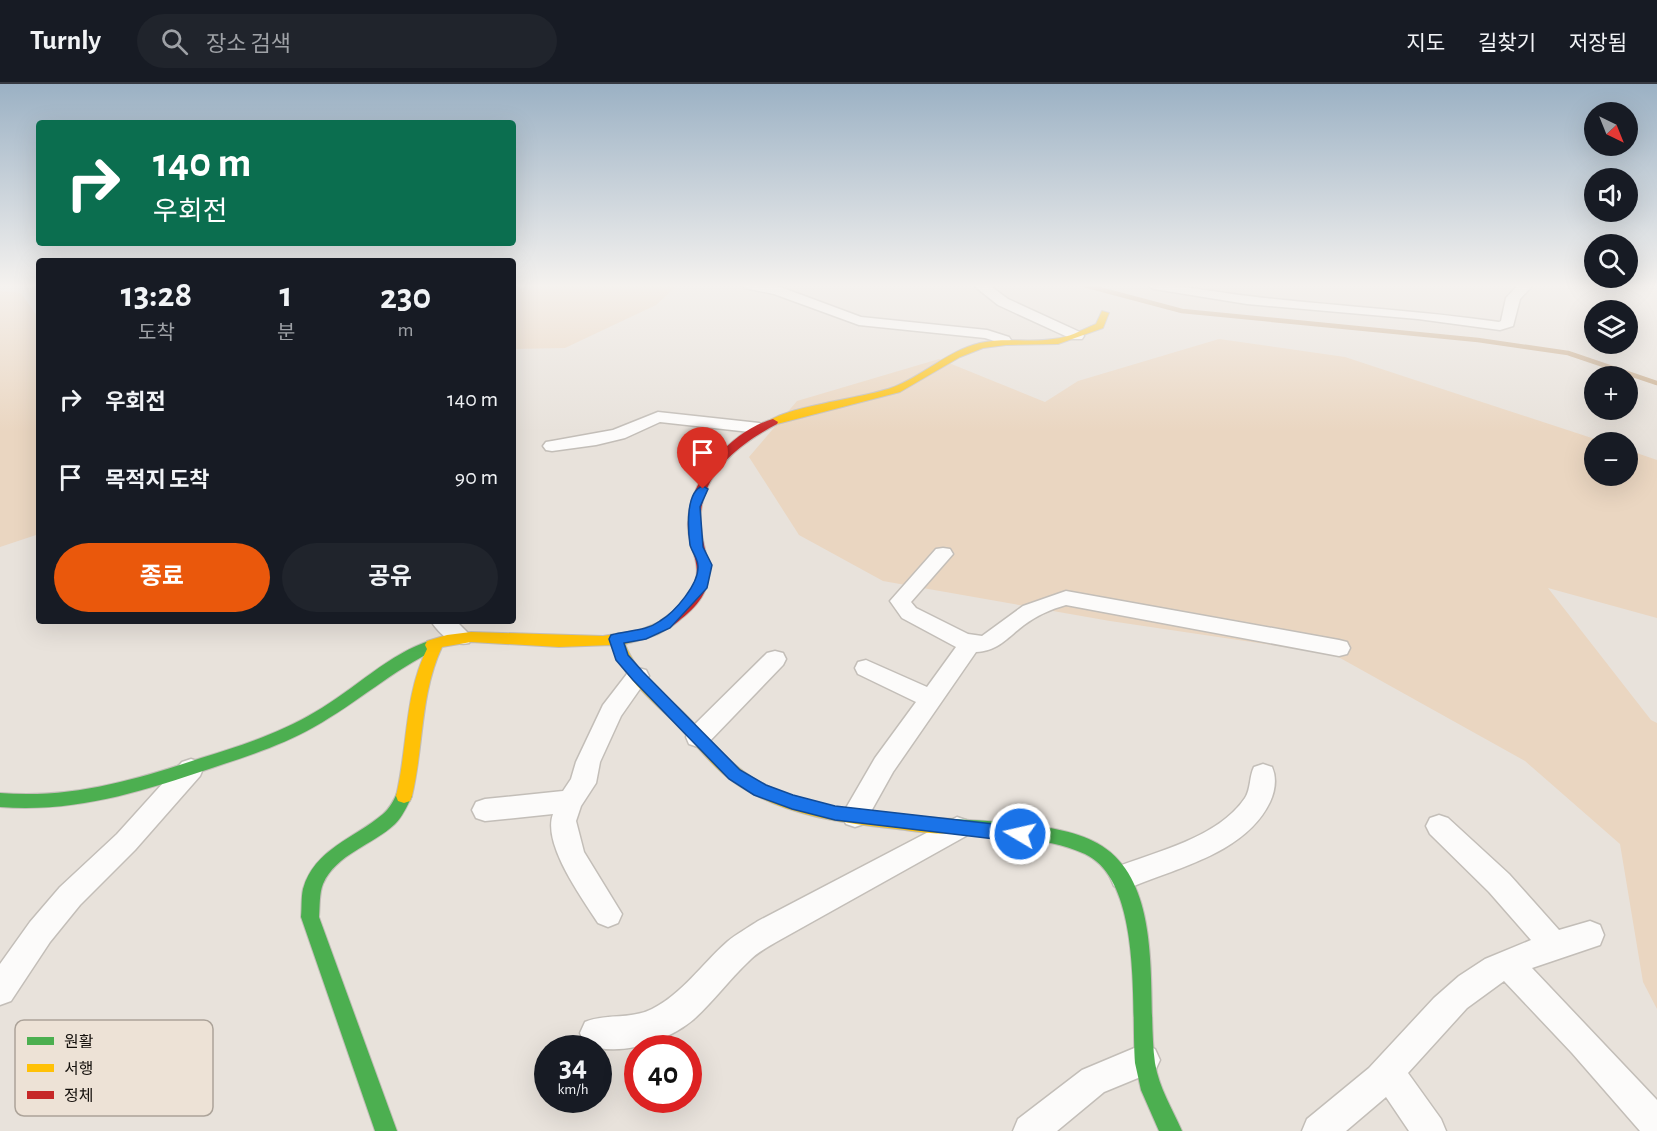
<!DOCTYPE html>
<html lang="ko">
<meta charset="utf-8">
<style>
body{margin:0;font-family:"Alegreya Sans","Noto Sans KR",sans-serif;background:#20242c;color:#f1f3f6;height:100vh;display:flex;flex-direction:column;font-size:22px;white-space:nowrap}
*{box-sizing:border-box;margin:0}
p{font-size:20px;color:#9ea1a6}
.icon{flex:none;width:33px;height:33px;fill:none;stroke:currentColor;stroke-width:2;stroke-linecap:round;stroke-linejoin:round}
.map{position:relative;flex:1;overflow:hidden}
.details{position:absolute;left:36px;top:174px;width:480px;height:366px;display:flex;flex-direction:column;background:#171b24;border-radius:6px;box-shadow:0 6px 24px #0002}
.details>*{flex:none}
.banner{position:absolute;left:36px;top:36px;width:480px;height:126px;border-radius:6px;box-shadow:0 6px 24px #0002;background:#0b6e4f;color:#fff;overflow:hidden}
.needle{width:39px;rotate:137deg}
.tools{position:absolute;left:1584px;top:18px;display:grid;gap:12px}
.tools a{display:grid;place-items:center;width:54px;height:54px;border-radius:50%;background:#171b24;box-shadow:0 6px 24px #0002;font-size:30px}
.speed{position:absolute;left:534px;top:951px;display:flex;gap:12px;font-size:30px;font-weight:700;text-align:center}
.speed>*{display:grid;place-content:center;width:78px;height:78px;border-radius:50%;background:#171b24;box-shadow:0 6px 24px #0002;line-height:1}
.speed small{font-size:15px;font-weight:400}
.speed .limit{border:9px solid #d22;background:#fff;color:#111}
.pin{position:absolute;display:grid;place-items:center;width:51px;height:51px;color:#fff;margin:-62px -26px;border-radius:50% 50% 50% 0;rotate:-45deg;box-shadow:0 0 6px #0007}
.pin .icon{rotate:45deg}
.me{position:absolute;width:66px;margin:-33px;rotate:279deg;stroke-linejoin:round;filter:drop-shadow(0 0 4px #0008)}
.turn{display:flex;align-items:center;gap:21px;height:126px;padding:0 18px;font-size:27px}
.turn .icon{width:78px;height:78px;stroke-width:2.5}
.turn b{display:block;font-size:42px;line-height:51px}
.eta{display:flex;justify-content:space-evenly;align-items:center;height:102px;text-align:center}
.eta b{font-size:36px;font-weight:700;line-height:42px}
.cta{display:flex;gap:12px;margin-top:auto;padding:12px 18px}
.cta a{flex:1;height:69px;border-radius:36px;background:#ea580c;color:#fff;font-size:24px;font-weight:700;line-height:69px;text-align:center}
.cta a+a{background:#20242c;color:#f1f3f6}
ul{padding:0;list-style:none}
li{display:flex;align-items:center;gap:18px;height:78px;padding:0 18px}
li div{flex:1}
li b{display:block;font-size:22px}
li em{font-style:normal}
header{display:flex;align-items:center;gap:36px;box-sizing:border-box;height:84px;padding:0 30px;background:#171b24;border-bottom:2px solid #363941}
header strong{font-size:28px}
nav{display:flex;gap:33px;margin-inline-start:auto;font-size:21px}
.search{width:420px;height:54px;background:#20242c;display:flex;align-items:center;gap:15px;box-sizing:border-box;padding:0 21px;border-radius:33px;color:#9ea1a6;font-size:22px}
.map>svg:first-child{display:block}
</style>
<header>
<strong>Turnly</strong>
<div class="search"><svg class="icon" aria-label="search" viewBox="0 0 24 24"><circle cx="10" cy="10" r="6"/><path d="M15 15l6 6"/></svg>장소 검색</div>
<nav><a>지도</a><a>길찾기</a><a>저장됨</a></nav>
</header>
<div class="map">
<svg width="1657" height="1047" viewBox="0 0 1657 1047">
<rect width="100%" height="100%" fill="#e8e2db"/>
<path fill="#ead6c1" d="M 513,201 L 678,201 L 656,221 L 565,264 L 513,265 Z
M 0,207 L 21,209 L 39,235 L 39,450 L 0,463 Z
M 1219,255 L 1345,273 L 1604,358 L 1594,358 L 1594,392 L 1628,392 L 1628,366 L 1657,376 L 1657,534 L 1548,504 L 1651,636 L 1657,639 L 1657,925 L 1643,898 L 1620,760 L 1525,677 L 1333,570 L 1110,537 L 883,497 L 799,451 L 749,373 L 797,317 L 939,275 L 1045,318 L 1078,297 Z"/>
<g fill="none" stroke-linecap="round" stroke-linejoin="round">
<path stroke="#c9ad8d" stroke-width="4.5" d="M 1084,201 L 1182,227 L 1478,256 L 1568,269 L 1657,299"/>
<defs>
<path id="street" d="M 743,201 L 769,201 L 783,204 L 861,233 L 987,246 L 1009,253 L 1011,256 L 1004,260 L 985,254 L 859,241 L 774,210 L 745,204 Z
M 973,201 L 989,201 L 1008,215 L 1082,249 L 1084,252 L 1082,255 L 1072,255 L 998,221 Z
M 1147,201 C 1182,201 1214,208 1248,212 C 1331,222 1415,226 1499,238 L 1501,237 L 1506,214 L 1518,201 L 1533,201 L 1520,215 L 1513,242 L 1500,246 L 1418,235 L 1247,220 L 1154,205 Z
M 658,328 L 759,339 L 767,344 L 759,349 L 660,338 L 625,354 L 596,361 L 552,367 L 546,366 L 543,362 L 546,358 L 552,357 L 613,346 Z
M 943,464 L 950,465 L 953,470 L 911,518 L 916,524 L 968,550 L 982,552 L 1023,522 L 1066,507 L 1339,556 L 1347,558 L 1350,564 L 1347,570 L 1339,572 L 1066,521 C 1051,525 1036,532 1024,541 C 1007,554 998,567 976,568 L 893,688 L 864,740 L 855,743 L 846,740 L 842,732 L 846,724 L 875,674 L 916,618 L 858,590 L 855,584 L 858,578 L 866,576 L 927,603 L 956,563 L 902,534 L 890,517 L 936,465 Z
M 431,537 L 456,537 L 472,553 L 469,559 C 454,563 439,550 431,537 Z
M 775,567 L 783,569 L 786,575 L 783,581 L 707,660 L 698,663 L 689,660 L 686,653 L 689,646 L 767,569 Z
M 638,584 L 646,586 L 649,592 L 621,632 L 600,678 L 596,699 L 581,722 L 576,737 L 584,768 L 622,830 L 618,839 L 608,843 L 598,839 C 582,814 542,760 553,730 L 485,737 L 476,734 L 472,726 L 476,718 L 485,715 L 563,707 L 571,695 L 576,678 L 603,621 L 630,586 Z
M 191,675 L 200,678 L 203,685 L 200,692 L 135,766 L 80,821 L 50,858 L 11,917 L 0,921 L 0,880 L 30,838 L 60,803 L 117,750 L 182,678 Z
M 1263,680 L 1272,683 C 1277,694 1275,707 1270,718 C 1246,768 1180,783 1134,802 L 1124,805 L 1114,802 L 1110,793 L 1114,784 C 1157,767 1218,754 1245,714 C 1251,705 1249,693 1254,683 Z
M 1439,731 L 1448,734 L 1509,790 L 1559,846 L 1590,837 L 1600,841 L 1604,851 L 1600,861 L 1532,884 L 1657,1016 L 1657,1047 L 1640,1047 L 1572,969 L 1504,897 L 1467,924 L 1408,989 L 1441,1035 L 1446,1047 L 1409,1047 L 1386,1013 L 1346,1047 L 1302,1047 L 1307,1035 L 1369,984 L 1434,914 L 1459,892 L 1485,875 L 1531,856 L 1489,808 L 1430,750 L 1426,742 L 1430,734 Z
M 957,733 L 966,736 L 970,744 L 966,752 L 778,857 C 768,863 756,869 748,878 C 729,896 713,918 694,935 C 667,958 618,974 585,960 L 580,949 L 585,938 C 606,929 631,936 652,925 C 682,910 702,880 727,858 C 736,850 748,844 758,837 Z
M 1144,960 L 1155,965 L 1160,976 L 1155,987 L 1104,1008 L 1057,1047 L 1013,1047 L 1018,1035 L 1082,986 Z"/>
<path id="fast" d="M 432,556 L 437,557 L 439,561 L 437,565 C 393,586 357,619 314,643 C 281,662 244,673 209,685 C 140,708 74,729 0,723 L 0,709 C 71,715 135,696 201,674 C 240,662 280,649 315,628 C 354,606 389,569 432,556 Z
M 404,705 L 410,707 L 412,712 C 407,722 403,732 395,740 C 373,761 336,770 323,800 C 319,810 320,822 319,833 L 397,1047 L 375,1047 L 301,833 C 302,824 301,814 303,805 C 314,765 355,754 383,730 C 390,724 394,716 398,707 Z
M 955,735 C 997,738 1066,739 1102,762 C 1166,803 1146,915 1155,979 C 1159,1004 1172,1024 1182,1047 L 1159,1047 L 1141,1006 L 1135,979 C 1131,925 1143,797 1085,770 C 1046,752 997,753 955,749 L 949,747 L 947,742 L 949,737 Z"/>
<path id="slow" d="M 1102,227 L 1109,229 L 1103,244 L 1058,260 L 1006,261 L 983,264 L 960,273 L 900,308 L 773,341 L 768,338 C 785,323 863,314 891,304 C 922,293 947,267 980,259 C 1005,253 1029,259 1053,255 C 1068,254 1082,246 1096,240 Z
M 662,537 L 667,539 L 669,542 C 660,553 639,556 625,560 C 636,589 662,608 684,629 C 703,648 720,670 743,687 C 801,730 885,730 955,735 L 961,737 L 963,742 L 961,747 C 946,753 914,747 897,745 C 841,739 779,731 732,697 C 709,680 692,655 671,635 C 648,613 623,592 611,561 L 559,563 L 471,558 L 442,563 C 420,610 424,662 412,712 L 410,717 L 404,719 L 398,717 L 396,712 C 408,663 404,611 427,565 L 425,561 L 427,557 L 447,551 L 471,548 L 603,552 L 640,546 Z"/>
<path id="jam" d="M 773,335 L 778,338 L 777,340 C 747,356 714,379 704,413 C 688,465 737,491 681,535 C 674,541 667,548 657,545 L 655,542 L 657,539 C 673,528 693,515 696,495 C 700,478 689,462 688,445 C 685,399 730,347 773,335 Z"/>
</defs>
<use href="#street" stroke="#c3beb8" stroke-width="3"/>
<use href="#fast" stroke="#c3beb8" stroke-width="2"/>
<use href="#slow" stroke="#c3beb8" stroke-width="2"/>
<use href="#jam" stroke="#c3beb8" stroke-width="2"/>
<use href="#street" fill="#fcfbfa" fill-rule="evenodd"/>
<use href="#fast" fill="#4caf50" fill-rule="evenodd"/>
<use href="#slow" fill="#ffc107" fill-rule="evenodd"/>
<use href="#jam" fill="#c62828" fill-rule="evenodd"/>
</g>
<linearGradient id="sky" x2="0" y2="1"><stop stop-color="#9bb1c4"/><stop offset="0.58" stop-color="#f5f2ef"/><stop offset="1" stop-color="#f5f2ef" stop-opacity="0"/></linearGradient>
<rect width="1657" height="348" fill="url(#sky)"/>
<path fill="#1a73e8" stroke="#114b97" stroke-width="1.5" d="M 703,402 L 708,405 L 700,423 L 703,463 L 712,481 L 707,504 L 670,544 L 646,555 L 624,559 L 628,571 L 643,588 L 740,686 L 766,701 L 793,711 L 835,722 L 1020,743 L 1026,745 L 1029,750 L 1026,755 L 1020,758 L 835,736 L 792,725 L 754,711 L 729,695 L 633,596 L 616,576 L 609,555 L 611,551 C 628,546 645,548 660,537 C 675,528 699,500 698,482 C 698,475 692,468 690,461 C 688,446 685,407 703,402 Z"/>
<rect x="15" y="936" width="198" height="96" rx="9" fill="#ede2d6" stroke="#aca399" stroke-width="1.5"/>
<rect x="27" y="953" width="27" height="8" fill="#4caf50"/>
<rect x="27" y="980" width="27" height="8" fill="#ffc107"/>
<rect x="27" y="1007" width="27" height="8" fill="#c62828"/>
<g font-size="16" fill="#14100c">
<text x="64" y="963">원활</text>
<text x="64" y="990">서행</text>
<text x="64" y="1017">정체</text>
</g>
</svg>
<div class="tools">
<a><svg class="needle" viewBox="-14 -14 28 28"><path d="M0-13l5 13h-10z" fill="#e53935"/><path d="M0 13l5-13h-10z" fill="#9ea1a6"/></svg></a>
<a><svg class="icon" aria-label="sound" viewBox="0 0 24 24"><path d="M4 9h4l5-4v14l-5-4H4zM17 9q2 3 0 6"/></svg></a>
<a><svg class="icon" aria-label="search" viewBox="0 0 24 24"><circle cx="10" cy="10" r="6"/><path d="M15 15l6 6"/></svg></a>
<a><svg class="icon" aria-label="layers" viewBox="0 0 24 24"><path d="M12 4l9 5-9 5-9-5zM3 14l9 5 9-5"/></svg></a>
<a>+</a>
<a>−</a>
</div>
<div class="speed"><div>34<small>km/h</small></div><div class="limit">40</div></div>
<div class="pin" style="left:703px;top:405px;background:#d93025"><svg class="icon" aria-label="arrive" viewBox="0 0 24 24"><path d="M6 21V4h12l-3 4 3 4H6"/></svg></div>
<svg class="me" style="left:1020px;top:750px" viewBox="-20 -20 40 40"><circle r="17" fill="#1a73e8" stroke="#fff" stroke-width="3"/><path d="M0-11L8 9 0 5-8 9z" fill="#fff"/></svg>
<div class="banner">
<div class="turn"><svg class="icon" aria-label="right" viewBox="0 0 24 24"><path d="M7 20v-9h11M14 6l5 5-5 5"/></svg><div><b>140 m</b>우회전</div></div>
</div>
<section class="details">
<div class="eta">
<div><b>13:28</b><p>도착</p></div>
<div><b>1</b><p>분</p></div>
<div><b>230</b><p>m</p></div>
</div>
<ul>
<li><svg class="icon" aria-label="right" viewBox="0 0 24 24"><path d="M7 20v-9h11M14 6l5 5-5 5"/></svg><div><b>우회전</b></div><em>140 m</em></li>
<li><svg class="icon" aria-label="arrive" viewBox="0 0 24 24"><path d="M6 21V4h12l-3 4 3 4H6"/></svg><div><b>목적지 도착</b></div><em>90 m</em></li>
</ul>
<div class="cta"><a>종료</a><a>공유</a></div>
</section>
</div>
